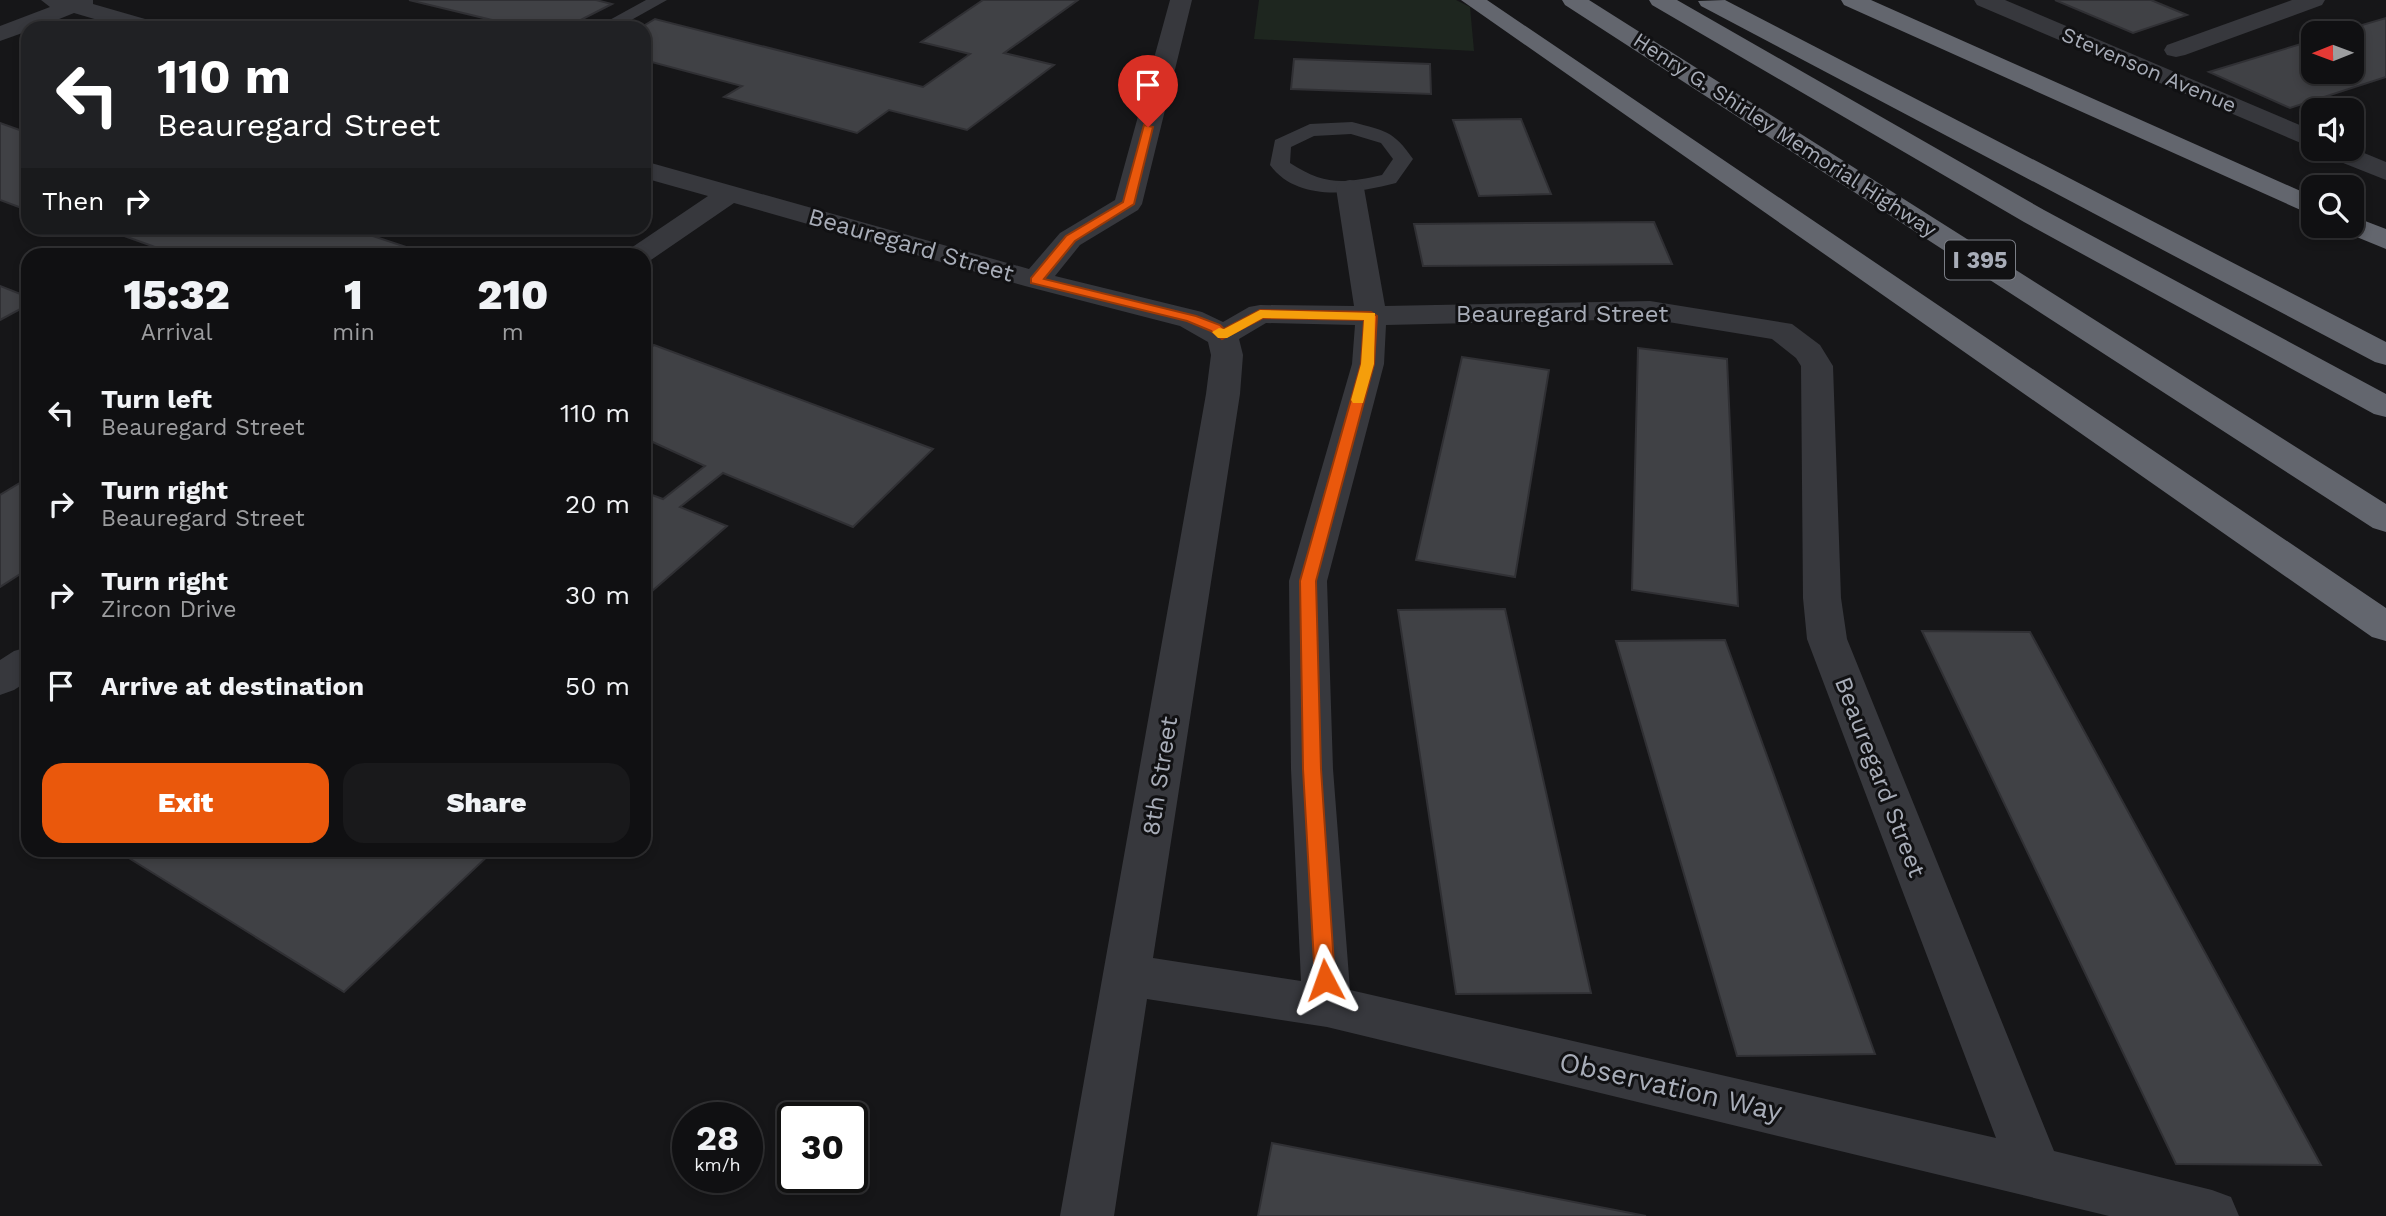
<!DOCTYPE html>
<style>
body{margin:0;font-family:"Work Sans",sans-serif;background:#19191b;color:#f1f3f6;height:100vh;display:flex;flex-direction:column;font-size:26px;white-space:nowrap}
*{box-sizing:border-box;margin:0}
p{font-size:23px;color:#9c9d9f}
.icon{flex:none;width:38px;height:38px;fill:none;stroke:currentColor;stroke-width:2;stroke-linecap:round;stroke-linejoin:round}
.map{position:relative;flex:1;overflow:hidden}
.panel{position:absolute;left:21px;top:248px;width:630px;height:609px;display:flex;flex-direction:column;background:#101012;border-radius:21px;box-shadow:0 4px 10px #0003,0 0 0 2px #303032}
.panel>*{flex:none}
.top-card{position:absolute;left:21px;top:21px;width:630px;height:214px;border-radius:21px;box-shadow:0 4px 10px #0003,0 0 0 2px #303032;background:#202124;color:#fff;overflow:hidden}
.needle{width:46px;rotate:269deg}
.controls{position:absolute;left:2301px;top:21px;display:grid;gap:14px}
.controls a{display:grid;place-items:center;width:63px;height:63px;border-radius:14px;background:#101012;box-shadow:0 4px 10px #0003,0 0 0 2px #303032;font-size:35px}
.speed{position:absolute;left:672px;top:1102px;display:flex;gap:14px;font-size:35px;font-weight:700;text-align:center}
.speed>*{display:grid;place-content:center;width:91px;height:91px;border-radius:50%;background:#101012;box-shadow:0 4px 10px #0003,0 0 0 2px #303032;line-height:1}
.speed small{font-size:18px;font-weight:400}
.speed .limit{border:4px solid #111;border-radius:10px;background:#fff;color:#111}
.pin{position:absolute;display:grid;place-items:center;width:60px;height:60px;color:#fff;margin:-72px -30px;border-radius:50% 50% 50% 0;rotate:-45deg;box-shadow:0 0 7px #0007}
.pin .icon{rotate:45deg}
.me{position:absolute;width:77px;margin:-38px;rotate:356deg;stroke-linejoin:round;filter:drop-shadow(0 0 5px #0008)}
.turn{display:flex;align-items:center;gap:24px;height:147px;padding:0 21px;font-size:32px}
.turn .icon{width:91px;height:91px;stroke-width:2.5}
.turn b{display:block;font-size:49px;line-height:60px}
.then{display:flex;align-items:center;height:66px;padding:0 21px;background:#0003;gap:14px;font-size:26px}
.eta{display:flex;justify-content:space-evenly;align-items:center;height:119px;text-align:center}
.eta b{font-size:42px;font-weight:800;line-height:49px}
.cta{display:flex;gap:14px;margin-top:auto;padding:14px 21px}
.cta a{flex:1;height:80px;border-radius:21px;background:#ea580c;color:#fff;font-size:28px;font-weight:800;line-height:80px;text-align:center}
.cta a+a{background:#19191b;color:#f1f3f6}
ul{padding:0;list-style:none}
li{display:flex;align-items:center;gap:21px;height:91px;padding:0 21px}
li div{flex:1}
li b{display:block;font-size:26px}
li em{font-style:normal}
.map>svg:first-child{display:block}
</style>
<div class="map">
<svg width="2386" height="1216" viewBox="0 0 2386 1216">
<rect width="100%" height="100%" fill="#161618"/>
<path fill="#1e261f" d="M 1259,0 L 1456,0 L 1470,7 L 1474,51 L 1254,39 Z"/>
<path fill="#404145" stroke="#303034" stroke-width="2" d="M 409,0 L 596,0 L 612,4 L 565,28 L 525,28 Z
M 983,0 L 1078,0 L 1004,53 L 1054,65 L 967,130 L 889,110 L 857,133 L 724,97 L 742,86 L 644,60 L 644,28 L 640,28 L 655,19 L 923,87 L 970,54 L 921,42 Z
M 2055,0 L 2151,0 L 2187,15 L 2133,33 Z
M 2386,18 L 2386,77 L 2290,108 L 2209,72 L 2314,40 L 2314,72 L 2352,72 L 2352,33 L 2335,33 Z
M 1294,59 L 1430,64 L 1431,94 L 1291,89 Z
M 1521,119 L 1551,194 L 1479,196 L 1453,120 Z
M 0,123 L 28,133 L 27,210 L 0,200 Z
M 1654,222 L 1672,264 L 1423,266 L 1414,224 Z
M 102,228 L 349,228 L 433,256 L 180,256 Z
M 0,286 L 28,297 L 28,305 L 0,320 Z
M 654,345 L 933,449 L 853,527 L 723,473 L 680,507 L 727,526 L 644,598 L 644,492 L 663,499 L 705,466 L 644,438 L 644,353 Z
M 1638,348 L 1727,359 L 1738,606 L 1632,590 Z
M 1462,357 L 1549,370 L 1515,577 L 1416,560 Z
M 28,478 L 28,569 L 0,587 L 0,495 Z
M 1505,609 L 1591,993 L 1456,994 L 1398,610 Z
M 1922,631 L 2030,632 L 2321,1165 L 2176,1164 Z
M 1725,640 L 1875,1054 L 1737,1056 L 1616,641 Z
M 116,850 L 484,850 L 490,854 L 344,992 Z
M 1272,1143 L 1646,1216 L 1258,1216 Z"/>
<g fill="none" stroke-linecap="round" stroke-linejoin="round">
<path fill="#37383d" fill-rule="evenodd" d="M 646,0 L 667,0 L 617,28 L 595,28 Z
M 1352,122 C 1385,131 1393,130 1413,159 L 1396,183 C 1356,193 1299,204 1270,165 L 1275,140 L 1310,124 ZM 1351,134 L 1381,143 L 1393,159 L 1382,175 C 1343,184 1324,185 1290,163 L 1291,147 L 1314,136 Z"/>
<path fill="#37383d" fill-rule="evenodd" d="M 41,0 L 93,0 L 93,4 L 159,23 L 163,28 L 125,28 L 74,13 L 37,28 L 28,28 L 28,31 L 0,41 L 0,26 L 50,7 Z
M 1170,0 L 1192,0 L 1142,204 L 1138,210 L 1080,245 L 1055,276 L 1202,312 L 1223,322 L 1249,307 L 1260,305 L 1354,306 L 1336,188 L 1340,182 L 1350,180 L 1360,182 L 1364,188 L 1385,306 L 1650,301 L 1792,324 L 1820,345 L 1833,366 L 1841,598 L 1847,639 L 2054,1151 L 2212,1190 L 2231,1197 L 2239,1216 L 2109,1216 L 1327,1027 L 1147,999 L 1114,1216 L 1060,1216 L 1206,394 L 1211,355 L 1208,342 L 1180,326 L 1025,286 L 734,203 L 648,262 L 644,263 L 644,256 L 624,256 L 628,250 L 708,196 L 644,178 L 644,161 L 1029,269 L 1060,233 L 1115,200 ZM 1650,319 L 1772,339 L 1796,358 L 1801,366 L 1803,598 L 1807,639 L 1996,1138 L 1350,990 L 1333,769 L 1327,581 L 1384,364 L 1386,325 ZM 1266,323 L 1355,325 L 1352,364 L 1289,581 L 1291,769 L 1301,981 L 1153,958 L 1240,394 L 1243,355 L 1239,339 Z
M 1974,0 L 2005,0 L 2314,131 L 2315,149 L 1977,5 Z
M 2292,0 L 2325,0 L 2322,5 L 2185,55 L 2176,57 L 2167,55 L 2164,50 L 2167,45 Z
M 2352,148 L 2386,162 L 2386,180 L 2323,155 L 2319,149 Z
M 28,647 L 28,681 L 14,690 L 0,695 L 0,660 L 14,651 Z"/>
<path fill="#63666e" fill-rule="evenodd" d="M 1461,0 L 1487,0 L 2386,608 L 2386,641 L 2372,637 Z
M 1562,0 L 1589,0 L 2386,504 L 2386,532 L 2373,528 L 1565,5 Z
M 1649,0 L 1677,0 L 2044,210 L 2386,394 L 2386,417 L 2374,414 L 2024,222 L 1652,5 Z
M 1725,0 L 2386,342 L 2386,365 L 2375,362 L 1701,6 L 1698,1 Z
M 1841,0 L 1871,0 L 2314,197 L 2314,216 L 1844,5 Z
M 2352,216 L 2386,229 L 2386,249 L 2342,231 L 2338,226 L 2352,226 Z"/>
</g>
<path fill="#ea580c" stroke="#983908" stroke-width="2" d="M 1144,125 L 1153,127 L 1134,204 L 1075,241 L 1044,279 L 1196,316 L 1220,325 L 1224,329 L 1260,310 L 1371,312 L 1377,316 L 1374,364 L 1316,581 L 1321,769 L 1335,980 L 1332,986 L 1325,988 L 1318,986 L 1315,980 L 1303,769 L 1300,581 L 1361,364 L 1364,320 L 1263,318 L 1222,339 L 1211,331 L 1187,321 L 1031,283 L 1031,278 L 1066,236 L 1123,202 Z"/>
<path fill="#f59e0b" d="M 1260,310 L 1375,313 L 1374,364 L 1363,403 L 1353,403 L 1351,400 L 1361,364 L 1364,320 L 1263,318 L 1227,338 L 1218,338 L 1212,332 L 1219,328 L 1224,329 Z"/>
<g text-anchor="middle" stroke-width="6" stroke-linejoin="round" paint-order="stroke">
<g font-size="21" fill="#a8adb8" stroke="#111113">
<text transform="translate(2149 70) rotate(23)" y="7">Stevenson Avenue</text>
<text transform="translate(1785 135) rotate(33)" y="7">Henry G. Shirley Memorial Highway</text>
</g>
<rect fill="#111113" stroke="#7b7e86" stroke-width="2" x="1945" y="240.5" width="70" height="39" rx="5"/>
<g font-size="23" font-weight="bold" fill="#a8adb8">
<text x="1980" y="268">I 395</text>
</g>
<g font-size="24" fill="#a8adb8" stroke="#111113">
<text transform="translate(911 245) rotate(16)" y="8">Beauregard Street</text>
<text x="1562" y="322">Beauregard Street</text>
<text transform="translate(1160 776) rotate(-81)" y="8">8th Street</text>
<text transform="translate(1880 777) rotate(69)" y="8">Beauregard Street</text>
</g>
<g font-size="28" fill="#a8adb8" stroke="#111113">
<text transform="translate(1671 1086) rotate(13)" y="10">Observation Way</text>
</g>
</g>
</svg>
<div class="controls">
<a><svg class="needle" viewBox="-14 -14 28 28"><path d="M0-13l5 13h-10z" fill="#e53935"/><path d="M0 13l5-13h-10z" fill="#9c9d9f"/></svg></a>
<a><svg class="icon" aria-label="sound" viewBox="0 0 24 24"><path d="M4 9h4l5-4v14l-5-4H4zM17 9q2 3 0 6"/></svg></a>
<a><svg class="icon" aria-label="search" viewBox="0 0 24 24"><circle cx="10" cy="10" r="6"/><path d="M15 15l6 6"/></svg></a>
</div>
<div class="speed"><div>28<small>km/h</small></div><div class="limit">30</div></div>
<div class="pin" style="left:1148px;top:127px;background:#d93025"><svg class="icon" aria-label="arrive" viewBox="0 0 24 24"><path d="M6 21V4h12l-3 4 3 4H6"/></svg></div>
<svg class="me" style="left:1325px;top:980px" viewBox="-20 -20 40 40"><path d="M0-17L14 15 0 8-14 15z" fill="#ea580c" stroke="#fff" stroke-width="4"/></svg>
<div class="top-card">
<div class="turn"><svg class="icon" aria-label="left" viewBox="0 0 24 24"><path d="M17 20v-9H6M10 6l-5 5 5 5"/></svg><div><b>110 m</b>Beauregard Street</div></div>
<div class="then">Then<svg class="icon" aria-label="right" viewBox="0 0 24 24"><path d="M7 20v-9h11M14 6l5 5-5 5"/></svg></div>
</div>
<section class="panel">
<div class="eta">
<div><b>15:32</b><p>Arrival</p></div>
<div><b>1</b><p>min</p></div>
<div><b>210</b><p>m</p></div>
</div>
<ul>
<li><svg class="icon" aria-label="left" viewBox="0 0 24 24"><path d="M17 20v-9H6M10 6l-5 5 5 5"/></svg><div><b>Turn left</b><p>Beauregard Street</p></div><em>110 m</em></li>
<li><svg class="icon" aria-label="right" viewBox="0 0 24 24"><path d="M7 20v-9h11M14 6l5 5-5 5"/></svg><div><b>Turn right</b><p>Beauregard Street</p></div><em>20 m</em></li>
<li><svg class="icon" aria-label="right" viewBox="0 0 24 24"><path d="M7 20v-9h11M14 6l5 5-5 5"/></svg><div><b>Turn right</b><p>Zircon Drive</p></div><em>30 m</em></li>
<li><svg class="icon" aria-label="arrive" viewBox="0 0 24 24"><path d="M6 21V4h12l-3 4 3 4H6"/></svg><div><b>Arrive at destination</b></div><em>50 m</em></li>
</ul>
<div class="cta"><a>Exit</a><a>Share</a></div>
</section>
</div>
